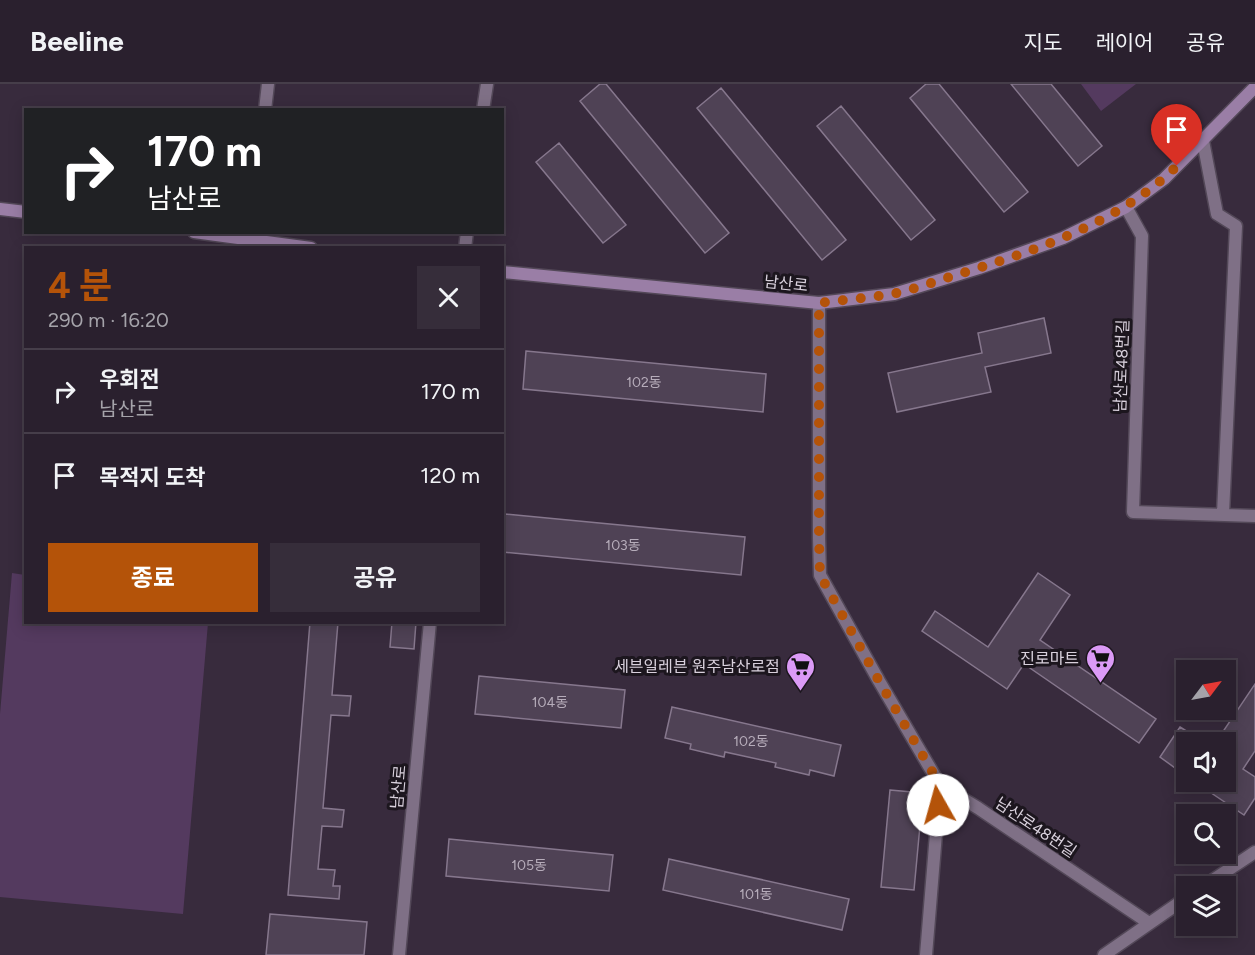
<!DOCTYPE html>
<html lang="ko">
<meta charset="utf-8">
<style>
body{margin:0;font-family:Figtree,"Noto Sans KR",sans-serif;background:#362d3a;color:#f1f3f6;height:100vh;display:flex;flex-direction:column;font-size:22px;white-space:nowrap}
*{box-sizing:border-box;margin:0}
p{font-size:20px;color:#a5a3aa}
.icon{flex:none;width:33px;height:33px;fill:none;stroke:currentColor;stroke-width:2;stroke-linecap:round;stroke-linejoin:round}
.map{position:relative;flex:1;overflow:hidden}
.drawer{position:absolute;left:24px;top:162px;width:480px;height:378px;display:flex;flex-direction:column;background:#2a202e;border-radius:0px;box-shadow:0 3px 15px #0003,0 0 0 2px #463e4a}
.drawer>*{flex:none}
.banner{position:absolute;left:24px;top:24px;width:480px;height:126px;border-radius:0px;box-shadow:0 3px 15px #0003,0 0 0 2px #463e4a;background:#202124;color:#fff;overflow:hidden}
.needle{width:39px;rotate:58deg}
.controls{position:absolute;left:1176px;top:576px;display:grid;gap:12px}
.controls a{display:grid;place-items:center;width:60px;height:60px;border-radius:0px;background:#2a202e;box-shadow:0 3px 15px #0003,0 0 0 2px #463e4a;font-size:30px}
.pin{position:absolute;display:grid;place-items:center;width:51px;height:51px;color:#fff;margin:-62px -26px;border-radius:50% 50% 50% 0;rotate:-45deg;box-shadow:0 0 6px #0007}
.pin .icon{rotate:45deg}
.me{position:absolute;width:66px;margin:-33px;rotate:353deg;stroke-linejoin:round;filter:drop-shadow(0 0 4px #0008)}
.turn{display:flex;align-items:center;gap:21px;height:126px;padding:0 24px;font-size:27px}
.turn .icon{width:78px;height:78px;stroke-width:2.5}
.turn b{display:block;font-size:42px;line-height:51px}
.round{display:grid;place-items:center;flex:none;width:63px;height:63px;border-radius:0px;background:#362d3a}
.headline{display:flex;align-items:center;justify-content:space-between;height:102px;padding:0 24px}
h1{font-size:36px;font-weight:700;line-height:45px;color:#b45309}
.primary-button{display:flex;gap:12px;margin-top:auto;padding:12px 24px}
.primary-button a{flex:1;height:69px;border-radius:0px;background:#b45309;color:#fff;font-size:24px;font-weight:700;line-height:69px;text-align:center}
.primary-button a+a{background:#362d3a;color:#f1f3f6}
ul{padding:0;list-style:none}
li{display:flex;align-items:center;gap:18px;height:84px;padding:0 24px;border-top:2px solid #463e4a}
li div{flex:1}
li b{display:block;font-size:22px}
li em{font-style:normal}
header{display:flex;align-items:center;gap:36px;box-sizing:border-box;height:84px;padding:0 30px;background:#2a202e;border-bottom:2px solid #463e4a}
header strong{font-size:28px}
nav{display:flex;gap:33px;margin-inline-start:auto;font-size:21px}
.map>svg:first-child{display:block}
</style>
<header>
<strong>Beeline</strong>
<nav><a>지도</a><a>레이어</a><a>공유</a></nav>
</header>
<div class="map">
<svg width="1255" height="871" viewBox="0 0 1255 871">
<rect width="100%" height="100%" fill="#382b3d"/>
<path fill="#543a5f" d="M 1081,0 L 1136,0 L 1101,27 Z
M 12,489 L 25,491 L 26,538 L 208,539 L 183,830 L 0,813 L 0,630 Z"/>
<path fill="#4f4255" stroke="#86778d" stroke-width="1.5" d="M 600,0 L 606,0 L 729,149 L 705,169 L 580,17 Z
M 926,0 L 939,0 L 1028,108 L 1004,128 L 910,14 Z
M 1011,0 L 1051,0 L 1102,62 L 1078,82 Z
M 721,4 L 846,156 L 822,176 L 697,24 Z
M 841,22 L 935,136 L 911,156 L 817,42 Z
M 559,59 L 626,141 L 603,159 L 536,78 Z
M 1044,234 L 1051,269 L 985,283 L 991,308 L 897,328 L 888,289 L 982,269 L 978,249 Z
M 526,267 L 766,290 L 763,328 L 523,305 Z
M 505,430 L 745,453 L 741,491 L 502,468 Z
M 1038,489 L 1070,511 L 1040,556 L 1156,635 L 1139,659 L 1024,580 L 1007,605 L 922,547 L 935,527 L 988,563 Z
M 310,538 L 338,538 L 332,611 L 351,612 L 349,632 L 331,631 L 323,724 L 344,726 L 342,743 L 322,742 L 318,785 L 335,786 L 333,802 L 340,802 L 339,815 L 288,811 Z
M 392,538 L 416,538 L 414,565 L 390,563 Z
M 479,592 L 625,606 L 621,644 L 475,630 Z
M 1255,600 L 1255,667 L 1243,685 L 1255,693 L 1255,714 L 1244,731 L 1195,698 L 1226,698 L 1226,658 L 1216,658 Z
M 672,623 L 841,661 L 834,692 L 810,686 L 809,691 L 775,683 L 776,679 L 725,668 L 724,673 L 690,665 L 691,660 L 665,654 Z
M 1180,643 L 1204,658 L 1186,658 L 1186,692 L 1160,673 Z
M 890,706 L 923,709 L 914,806 L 881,803 Z
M 449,755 L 613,771 L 609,807 L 446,792 Z
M 669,775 L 849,815 L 842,846 L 663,806 Z
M 270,830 L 367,838 L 364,871 L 266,871 Z"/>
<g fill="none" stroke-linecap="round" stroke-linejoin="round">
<defs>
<path id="lane" d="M 265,26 L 268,0
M 483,26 L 487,0
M 1203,57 L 1217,130 L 1236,142 L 1223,430
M 1126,123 L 1142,152 L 1133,428 L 1255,432
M 465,164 L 467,148
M 399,871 L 430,538
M 926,871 L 940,701"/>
<path id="street" d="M 819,219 L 819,454 L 820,491 L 879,597 L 940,701 L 978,724 L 1149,839
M 1204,802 L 1255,768
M 1104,871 L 1186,814"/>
<path id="secondary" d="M 0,125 L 26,128
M 194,148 L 311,164
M 502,188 L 819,219 L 894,210 L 979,184 L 1063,154 L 1126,123 L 1164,95 L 1255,3"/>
</defs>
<use href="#lane" stroke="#534858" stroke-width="15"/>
<use href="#street" stroke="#534858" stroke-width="15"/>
<use href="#secondary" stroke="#534858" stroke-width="15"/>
<use href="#lane" stroke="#7f7086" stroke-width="12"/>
<use href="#street" stroke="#7f7086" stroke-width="12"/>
<use href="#secondary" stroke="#9a7ea6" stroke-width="12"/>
</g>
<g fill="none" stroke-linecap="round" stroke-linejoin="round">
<path stroke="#b45309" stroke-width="10" stroke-dasharray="0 18" d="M 938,721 L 940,701 L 879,597 L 820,491 L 819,454 L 819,219 C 843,216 868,214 892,210 C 913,206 933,198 953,192 C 1031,168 1118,140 1177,82"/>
</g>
<defs>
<symbol id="supermarket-pin" viewBox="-11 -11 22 30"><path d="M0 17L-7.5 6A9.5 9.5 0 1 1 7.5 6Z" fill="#db9af6" stroke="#1c161e"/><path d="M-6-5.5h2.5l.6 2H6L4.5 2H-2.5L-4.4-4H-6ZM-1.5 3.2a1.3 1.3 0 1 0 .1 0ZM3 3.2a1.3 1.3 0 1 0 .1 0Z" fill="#111"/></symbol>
</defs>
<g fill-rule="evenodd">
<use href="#supermarket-pin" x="1084" y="558" width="33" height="45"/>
<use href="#supermarket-pin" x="784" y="566" width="33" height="45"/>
</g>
<g text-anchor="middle" stroke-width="6" stroke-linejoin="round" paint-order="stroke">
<g font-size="14" fill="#b6acba">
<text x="644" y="303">102동</text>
<text x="623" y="466">103동</text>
<text x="550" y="623">104동</text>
<text x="751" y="662">102동</text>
<text x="529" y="786">105동</text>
<text x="756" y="815">101동</text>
</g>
<g font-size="16" fill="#d8d0dc" stroke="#1c161e">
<text transform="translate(786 199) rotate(6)" y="6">남산로</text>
<text transform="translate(1121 282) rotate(-88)" y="6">남산로48번길</text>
<text transform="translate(398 703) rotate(-85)" y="6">남산로</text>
<text transform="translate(1036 743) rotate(34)" y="6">남산로48번길</text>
</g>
<g font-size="16" fill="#d8d0dc" stroke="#1c161e" text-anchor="end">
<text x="1079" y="580">진로마트</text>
<text x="780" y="588">세븐일레븐 원주남산로점</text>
</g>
</g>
</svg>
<div class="controls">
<a><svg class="needle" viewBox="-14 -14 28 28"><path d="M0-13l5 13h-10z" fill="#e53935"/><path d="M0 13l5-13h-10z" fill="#a5a3aa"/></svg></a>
<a><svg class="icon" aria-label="sound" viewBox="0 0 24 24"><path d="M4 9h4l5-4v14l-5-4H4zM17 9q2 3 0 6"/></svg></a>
<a><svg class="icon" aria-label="search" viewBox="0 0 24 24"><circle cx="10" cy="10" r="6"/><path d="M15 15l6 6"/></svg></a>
<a><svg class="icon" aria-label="layers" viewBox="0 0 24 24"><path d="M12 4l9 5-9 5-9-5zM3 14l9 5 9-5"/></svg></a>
</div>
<div class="pin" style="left:1177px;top:82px;background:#d93025"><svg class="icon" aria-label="arrive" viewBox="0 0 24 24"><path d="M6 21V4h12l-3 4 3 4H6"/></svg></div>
<svg class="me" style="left:938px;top:721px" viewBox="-20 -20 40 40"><circle r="19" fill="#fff"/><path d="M0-13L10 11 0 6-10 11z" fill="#b45309"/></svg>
<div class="banner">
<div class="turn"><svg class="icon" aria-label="right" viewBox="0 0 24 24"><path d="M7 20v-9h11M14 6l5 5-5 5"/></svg><div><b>170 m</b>남산로</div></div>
</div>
<section class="drawer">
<div class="headline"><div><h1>4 분</h1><p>290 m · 16:20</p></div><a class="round"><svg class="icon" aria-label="close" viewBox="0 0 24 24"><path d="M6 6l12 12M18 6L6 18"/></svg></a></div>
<ul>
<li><svg class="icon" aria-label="right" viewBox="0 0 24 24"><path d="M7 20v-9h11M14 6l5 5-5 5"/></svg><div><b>우회전</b><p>남산로</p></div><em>170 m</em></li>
<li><svg class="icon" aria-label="arrive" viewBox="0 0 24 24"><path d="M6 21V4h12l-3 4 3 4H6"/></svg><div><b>목적지 도착</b></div><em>120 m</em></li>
</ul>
<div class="primary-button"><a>종료</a><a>공유</a></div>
</section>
</div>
